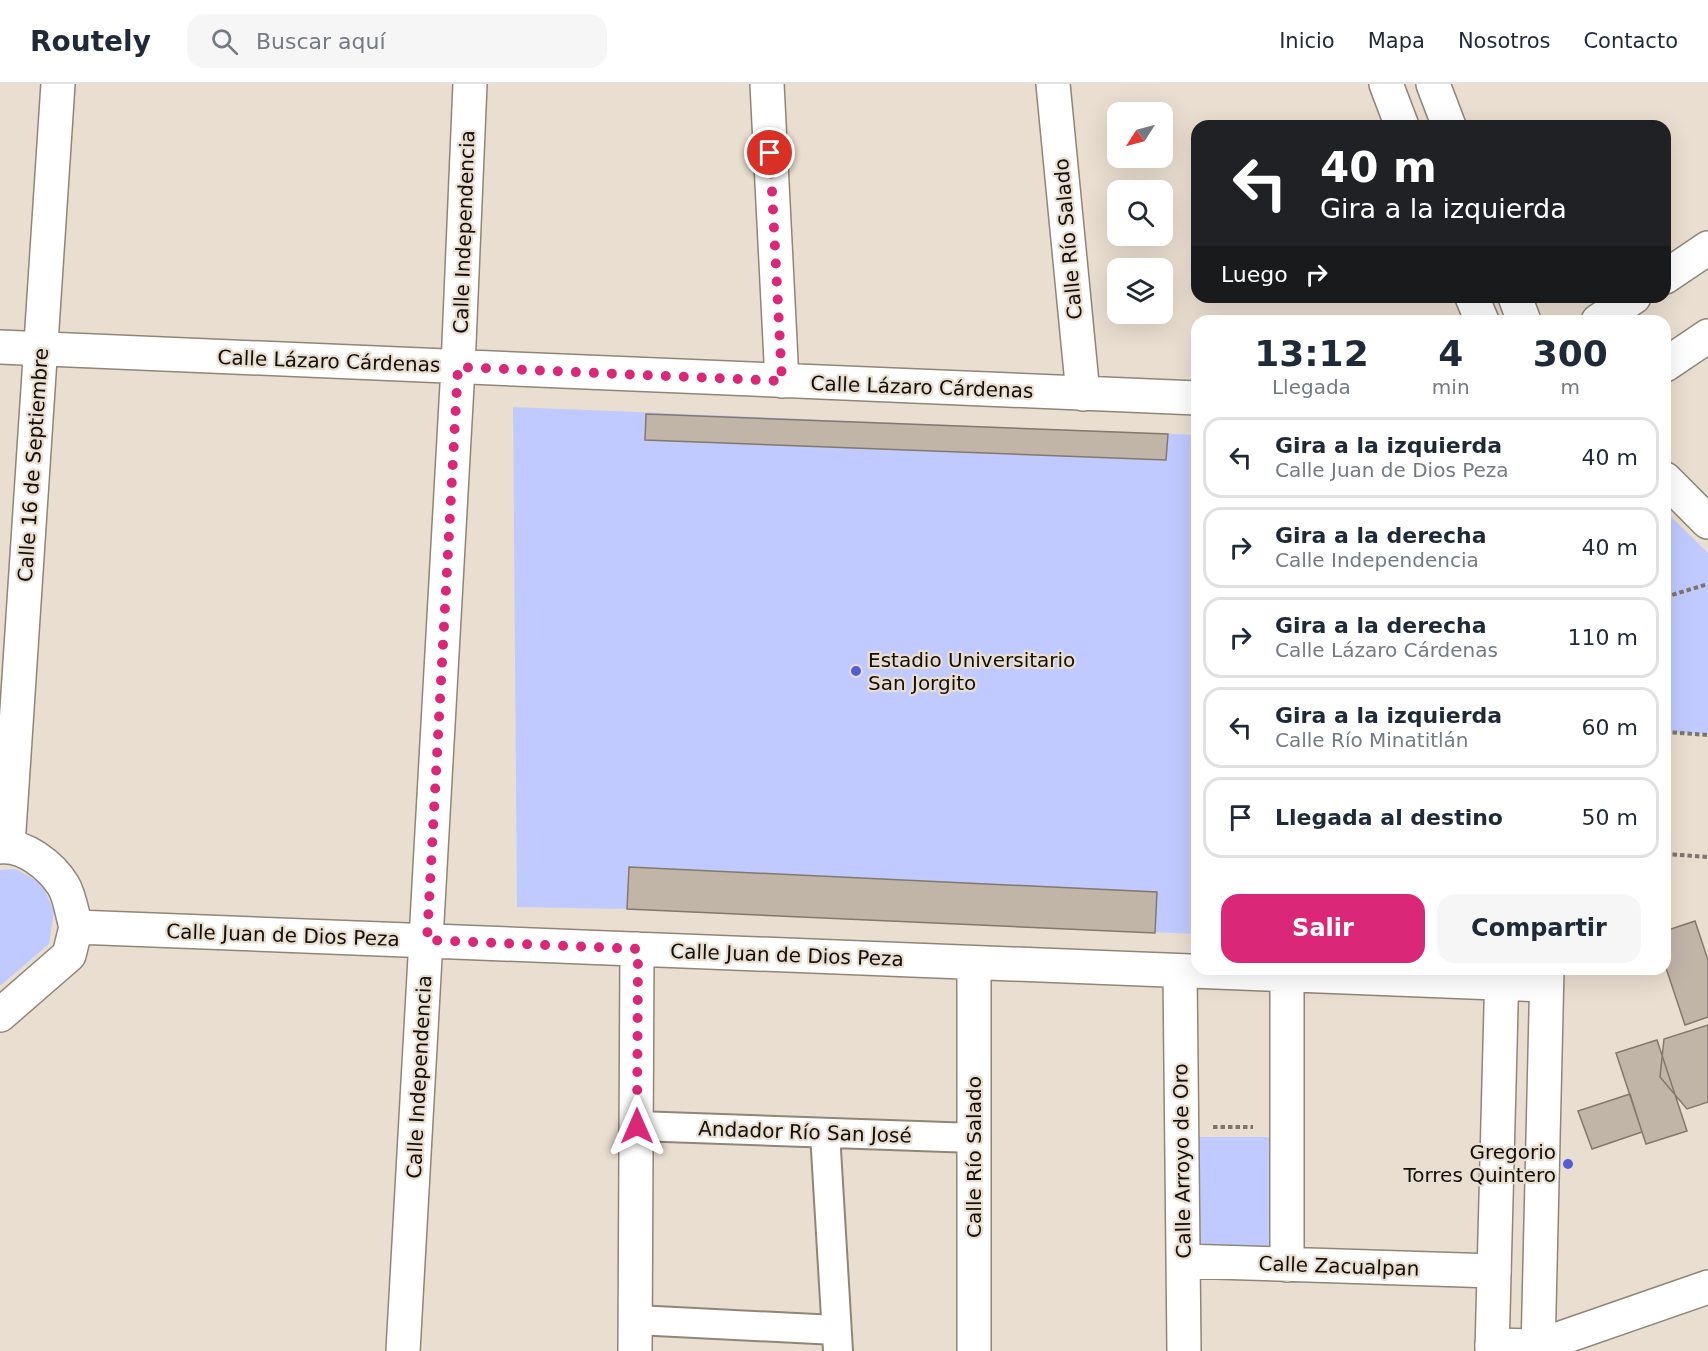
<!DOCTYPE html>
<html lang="es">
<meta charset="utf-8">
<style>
body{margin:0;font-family:"DejaVu Sans",sans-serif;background:#f6f6f7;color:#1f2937;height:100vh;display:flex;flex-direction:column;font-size:22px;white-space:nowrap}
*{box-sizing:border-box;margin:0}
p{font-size:20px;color:#747a83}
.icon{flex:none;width:33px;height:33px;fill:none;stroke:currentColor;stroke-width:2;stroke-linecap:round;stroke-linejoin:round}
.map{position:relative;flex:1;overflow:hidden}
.side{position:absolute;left:1191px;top:231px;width:480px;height:660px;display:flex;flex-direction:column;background:#fff;border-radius:18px;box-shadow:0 6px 24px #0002}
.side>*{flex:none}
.banner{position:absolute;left:1191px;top:36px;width:480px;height:183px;border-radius:18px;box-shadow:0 6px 24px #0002;background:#202124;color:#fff;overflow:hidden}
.needle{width:39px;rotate:234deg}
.buttons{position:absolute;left:1107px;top:18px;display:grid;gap:12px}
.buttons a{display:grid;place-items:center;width:66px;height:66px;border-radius:12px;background:#fff;box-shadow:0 6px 24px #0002;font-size:30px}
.pin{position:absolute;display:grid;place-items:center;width:51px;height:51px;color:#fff;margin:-26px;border:3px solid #fff;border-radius:50%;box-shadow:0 2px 6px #0007}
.me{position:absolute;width:66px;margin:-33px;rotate:0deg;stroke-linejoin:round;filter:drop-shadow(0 0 4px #0008)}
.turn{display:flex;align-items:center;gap:21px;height:126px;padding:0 30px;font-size:27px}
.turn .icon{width:78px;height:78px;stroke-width:2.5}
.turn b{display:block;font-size:42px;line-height:51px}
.then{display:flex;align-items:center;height:57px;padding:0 30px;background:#0003;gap:12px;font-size:22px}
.eta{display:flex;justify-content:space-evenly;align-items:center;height:102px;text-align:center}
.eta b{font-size:36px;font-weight:600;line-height:42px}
.action{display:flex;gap:12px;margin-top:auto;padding:12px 30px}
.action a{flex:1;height:69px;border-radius:18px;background:#db2777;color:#fff;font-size:24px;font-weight:600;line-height:69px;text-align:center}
.action a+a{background:#f6f6f7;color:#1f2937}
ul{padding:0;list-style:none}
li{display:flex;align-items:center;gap:18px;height:81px;margin:0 12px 9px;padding:0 18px;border:3px solid #e0e1e3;border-radius:18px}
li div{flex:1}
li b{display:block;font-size:22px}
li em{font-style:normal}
header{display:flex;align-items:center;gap:36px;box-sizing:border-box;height:84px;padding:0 30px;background:#fff;border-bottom:2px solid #e0e1e3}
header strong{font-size:28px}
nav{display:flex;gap:33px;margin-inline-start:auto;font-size:21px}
.search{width:420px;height:54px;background:#f6f6f7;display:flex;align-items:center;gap:15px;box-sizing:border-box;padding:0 21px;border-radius:18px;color:#747a83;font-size:22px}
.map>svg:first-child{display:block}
</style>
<header>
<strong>Routely</strong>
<div class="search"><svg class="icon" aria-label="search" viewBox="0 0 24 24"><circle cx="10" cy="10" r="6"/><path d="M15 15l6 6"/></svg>Buscar aquí</div>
<nav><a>Inicio</a><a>Mapa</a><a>Nosotros</a><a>Contacto</a></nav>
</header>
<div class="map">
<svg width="1708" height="1267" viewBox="0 0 1708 1267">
<rect width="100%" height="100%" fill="#eaded0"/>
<path fill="#c0cafe" d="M 513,323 L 1197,351 L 1197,850 L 627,825 L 517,823 Z
M 1665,427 L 1708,469 L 1708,650 L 1665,648 Z
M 16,785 L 42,800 L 54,828 L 49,860 L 0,902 L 0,786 Z
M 1193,1053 L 1272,1053 L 1273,1169 L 1194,1168 Z"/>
<path fill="#c1b5a8" stroke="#83786b" stroke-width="1.5" d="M 646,330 L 1168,350 L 1166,376 L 645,356 Z
M 629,783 L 1157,808 L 1155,849 L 627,825 Z
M 1695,837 L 1708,876 L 1708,933 L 1685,941 L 1665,881 L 1665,847 Z
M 1708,941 L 1708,1018 L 1687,1025 L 1660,993 L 1664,955 Z
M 1657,956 L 1687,1047 L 1646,1060 L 1616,969 Z
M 1630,1010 L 1642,1048 L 1592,1065 L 1578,1027 Z"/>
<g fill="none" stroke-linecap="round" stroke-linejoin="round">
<defs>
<path id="pedestrian" d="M 637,1042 L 974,1054
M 825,1049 L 838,1267
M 636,1236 L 836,1246"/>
<path id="minor" d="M 767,0 L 782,297
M 1053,0 L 1083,310
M 1665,193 L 1708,164
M 1598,237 L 1634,213
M 0,263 L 1197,314
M 1665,281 L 1708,252
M 1665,395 L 1708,438
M 8,762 L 58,0
M 0,763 C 24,760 51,782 63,801 C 70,812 72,830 76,843 L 1546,901
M 1180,887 L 1184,1267
M 0,931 L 69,871 L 76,843
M 1183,1177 L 1494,1187
M 1287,1181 L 1287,891
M 1492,1261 L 1538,1262 L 1708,1203
M 403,1267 L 458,283 L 470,0
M 635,1267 L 637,865
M 974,1267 L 974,879"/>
<path id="tertiary" d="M 1386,0 L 1402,42
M 1433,0 L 1449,42
M 1472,213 L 1482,237
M 1515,213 L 1524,237
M 1492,1267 L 1502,885
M 1538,1267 L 1547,885"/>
</defs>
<use href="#pedestrian" stroke="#908578" stroke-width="32"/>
<use href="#minor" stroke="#908578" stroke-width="36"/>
<use href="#tertiary" stroke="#908578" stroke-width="36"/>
<path stroke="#7d756c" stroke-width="4" stroke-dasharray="4.5 3" stroke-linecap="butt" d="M 1665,513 L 1708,500
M 1665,648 L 1708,651
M 1665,770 L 1708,773
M 1213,1043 L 1253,1043"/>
<use href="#pedestrian" stroke="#fff" stroke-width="28"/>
<use href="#minor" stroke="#fff" stroke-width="33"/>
<use href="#tertiary" stroke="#fff" stroke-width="33"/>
</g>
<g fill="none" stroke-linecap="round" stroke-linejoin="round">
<path stroke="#db2777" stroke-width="10" stroke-dasharray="0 18" d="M 637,1042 L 638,865 L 427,856 L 458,283 L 782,297 L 770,69"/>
</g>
<g fill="#555dd4" stroke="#eaded0" stroke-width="2">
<circle cx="856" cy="587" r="6"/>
<circle cx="1568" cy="1080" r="6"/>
</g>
<g text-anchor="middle" stroke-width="4.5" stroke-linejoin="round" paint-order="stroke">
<g font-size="20" fill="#120e09" stroke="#eaded0">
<text transform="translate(464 148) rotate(-88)" y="7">Calle Independencia</text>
<text transform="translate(1068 155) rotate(-95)" y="7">Calle Río Salado</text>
<text transform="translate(329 277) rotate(2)" y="7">Calle Lázaro Cárdenas</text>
<text transform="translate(922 303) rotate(2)" y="7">Calle Lázaro Cárdenas</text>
<text transform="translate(33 381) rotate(-86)" y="7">Calle 16 de Septiembre</text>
<text transform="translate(283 851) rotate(2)" y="7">Calle Juan de Dios Peza</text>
<text transform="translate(787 871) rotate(2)" y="7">Calle Juan de Dios Peza</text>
<text transform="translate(419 993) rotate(-87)" y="7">Calle Independencia</text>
<text transform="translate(805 1048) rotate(2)" y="7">Andador Río San José</text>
<text transform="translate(974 1073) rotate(-90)" y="7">Calle Río Salado</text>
<text transform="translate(1182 1077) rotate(-91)" y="7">Calle Arroyo de Oro</text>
<text transform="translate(1339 1182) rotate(2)" y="7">Calle Zacualpan</text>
</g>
<g font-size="20" fill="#120e09" stroke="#eaded0" text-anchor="start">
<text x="868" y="583">Estadio Universitario<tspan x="868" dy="23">San Jorgito</tspan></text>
<text x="1556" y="1075" text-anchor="end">Gregorio<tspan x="1556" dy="23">Torres Quintero</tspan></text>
</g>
</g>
</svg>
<div class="buttons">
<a><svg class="needle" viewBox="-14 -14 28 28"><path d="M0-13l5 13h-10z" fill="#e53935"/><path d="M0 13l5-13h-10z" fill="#747a83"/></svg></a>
<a><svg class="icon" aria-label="search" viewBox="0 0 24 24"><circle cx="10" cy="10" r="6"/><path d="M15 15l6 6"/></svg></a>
<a><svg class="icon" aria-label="layers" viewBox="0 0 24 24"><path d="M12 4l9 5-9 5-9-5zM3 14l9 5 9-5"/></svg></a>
</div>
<div class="pin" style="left:770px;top:69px;background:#d93025"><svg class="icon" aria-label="arrive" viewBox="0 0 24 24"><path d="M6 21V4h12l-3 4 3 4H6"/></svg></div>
<svg class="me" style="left:637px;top:1042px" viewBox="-20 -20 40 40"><path d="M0-17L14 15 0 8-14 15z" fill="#db2777" stroke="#fff" stroke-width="4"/></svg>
<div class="banner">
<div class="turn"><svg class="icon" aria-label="left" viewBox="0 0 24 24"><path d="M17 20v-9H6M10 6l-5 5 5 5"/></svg><div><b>40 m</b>Gira a la izquierda</div></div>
<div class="then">Luego<svg class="icon" aria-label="right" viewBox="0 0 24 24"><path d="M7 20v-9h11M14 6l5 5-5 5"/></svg></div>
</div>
<section class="side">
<div class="eta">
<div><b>13:12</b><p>Llegada</p></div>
<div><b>4</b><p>min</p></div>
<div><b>300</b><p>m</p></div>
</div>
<ul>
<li><svg class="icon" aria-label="left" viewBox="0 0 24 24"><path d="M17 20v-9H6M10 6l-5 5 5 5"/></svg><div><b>Gira a la izquierda</b><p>Calle Juan de Dios Peza</p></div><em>40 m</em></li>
<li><svg class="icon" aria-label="right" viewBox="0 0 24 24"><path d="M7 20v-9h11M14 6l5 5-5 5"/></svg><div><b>Gira a la derecha</b><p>Calle Independencia</p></div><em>40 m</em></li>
<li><svg class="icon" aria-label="right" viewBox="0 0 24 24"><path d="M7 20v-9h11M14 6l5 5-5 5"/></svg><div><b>Gira a la derecha</b><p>Calle Lázaro Cárdenas</p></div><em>110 m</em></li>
<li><svg class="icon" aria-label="left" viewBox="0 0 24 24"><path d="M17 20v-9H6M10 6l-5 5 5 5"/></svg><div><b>Gira a la izquierda</b><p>Calle Río Minatitlán</p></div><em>60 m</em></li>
<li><svg class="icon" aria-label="arrive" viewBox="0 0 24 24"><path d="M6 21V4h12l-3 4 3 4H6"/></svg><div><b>Llegada al destino</b></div><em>50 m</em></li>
</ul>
<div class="action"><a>Salir</a><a>Compartir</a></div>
</section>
</div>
